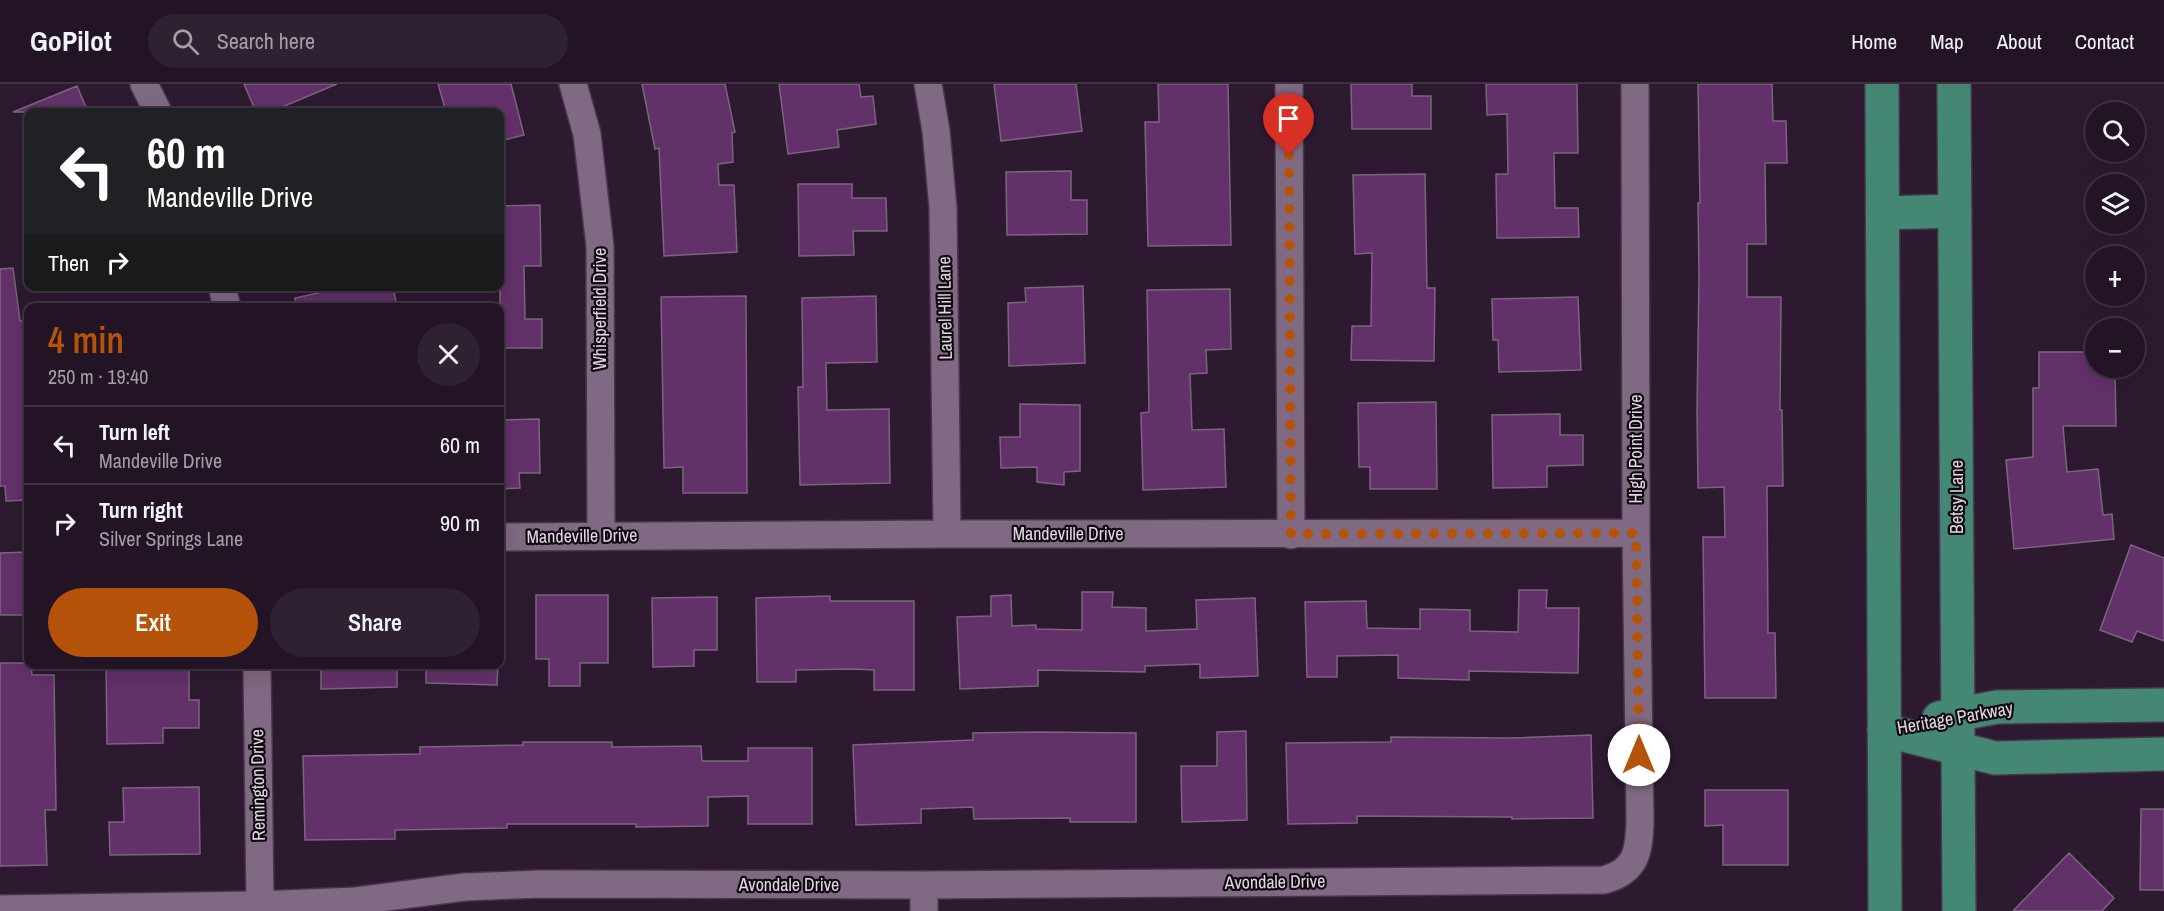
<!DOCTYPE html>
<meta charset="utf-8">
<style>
body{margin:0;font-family:"Archivo Narrow",sans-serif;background:#2e2131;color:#f1f3f6;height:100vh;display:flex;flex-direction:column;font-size:22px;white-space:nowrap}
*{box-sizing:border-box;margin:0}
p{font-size:20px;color:#a29ea6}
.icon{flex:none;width:33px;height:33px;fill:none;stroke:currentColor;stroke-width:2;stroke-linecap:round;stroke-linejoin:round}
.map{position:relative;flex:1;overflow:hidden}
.panel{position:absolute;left:24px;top:219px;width:480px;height:366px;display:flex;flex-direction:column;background:#221424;border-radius:12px;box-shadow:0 6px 24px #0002,0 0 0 2px #3f3341}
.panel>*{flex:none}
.guide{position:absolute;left:24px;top:24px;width:480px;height:183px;border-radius:12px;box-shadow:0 6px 24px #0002,0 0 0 2px #3f3341;background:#202124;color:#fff;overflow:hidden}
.controls{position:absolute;left:2085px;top:18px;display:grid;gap:12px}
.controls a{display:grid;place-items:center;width:60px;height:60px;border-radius:50%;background:#221424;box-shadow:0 6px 24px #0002,0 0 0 2px #3f3341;font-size:30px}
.pin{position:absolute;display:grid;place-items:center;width:51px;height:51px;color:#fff;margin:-62px -26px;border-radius:50% 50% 50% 0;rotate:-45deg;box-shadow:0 0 6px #0007}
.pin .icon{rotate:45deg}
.me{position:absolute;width:66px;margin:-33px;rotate:0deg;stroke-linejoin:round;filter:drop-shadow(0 0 4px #0008)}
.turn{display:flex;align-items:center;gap:21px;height:126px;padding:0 24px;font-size:27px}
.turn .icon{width:78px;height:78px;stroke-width:2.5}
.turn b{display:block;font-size:42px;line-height:51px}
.then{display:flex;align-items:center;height:57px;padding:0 24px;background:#0003;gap:12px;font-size:22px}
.round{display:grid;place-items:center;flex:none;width:63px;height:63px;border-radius:32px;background:#2e2131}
.summary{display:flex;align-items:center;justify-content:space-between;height:102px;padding:0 24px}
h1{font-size:36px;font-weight:600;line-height:45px;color:#b45309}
.primary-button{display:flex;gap:12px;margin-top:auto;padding:12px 24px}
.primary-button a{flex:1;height:69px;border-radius:36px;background:#b45309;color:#fff;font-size:24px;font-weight:600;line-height:69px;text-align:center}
.primary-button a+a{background:#2e2131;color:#f1f3f6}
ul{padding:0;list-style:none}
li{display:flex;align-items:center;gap:18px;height:78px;padding:0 24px;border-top:2px solid #3f3341}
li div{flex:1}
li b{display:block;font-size:22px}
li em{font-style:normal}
header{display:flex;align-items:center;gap:36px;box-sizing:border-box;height:84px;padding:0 30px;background:#221424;border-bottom:2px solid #3f3341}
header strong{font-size:28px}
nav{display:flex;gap:33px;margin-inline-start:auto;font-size:21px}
.search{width:420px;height:54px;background:#2e2131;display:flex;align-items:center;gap:15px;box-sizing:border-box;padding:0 21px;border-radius:33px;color:#a29ea6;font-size:22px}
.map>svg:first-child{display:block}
</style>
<header>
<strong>GoPilot</strong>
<div class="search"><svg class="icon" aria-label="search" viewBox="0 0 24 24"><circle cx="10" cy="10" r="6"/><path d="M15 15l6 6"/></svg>Search here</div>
<nav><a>Home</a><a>Map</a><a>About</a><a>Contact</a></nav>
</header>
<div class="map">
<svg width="2164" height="827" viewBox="0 0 2164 827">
<rect width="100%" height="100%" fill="#2d1a30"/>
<path fill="#623169" stroke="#7b657e" stroke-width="1.5" d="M 244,0 L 337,0 L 270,28 L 256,28 Z
M 438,0 L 511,0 L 524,51 L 500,57 L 500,28 L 446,28 Z
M 642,0 L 725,0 L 735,48 L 732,49 L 733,78 L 718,80 L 719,101 L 734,101 L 737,168 L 664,172 L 659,64 L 655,65 Z
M 779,0 L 859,0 L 861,13 L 873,12 L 876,40 L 837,46 L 839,63 L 788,70 Z
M 994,0 L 1076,0 L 1082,47 L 1001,57 Z
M 1158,0 L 1228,0 L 1231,161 L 1148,162 L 1145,38 L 1159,38 Z
M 1351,0 L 1412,0 L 1412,12 L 1431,12 L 1431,45 L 1352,45 Z
M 1486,0 L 1577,0 L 1578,69 L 1554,69 L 1555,124 L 1578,124 L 1579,153 L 1497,154 L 1496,90 L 1508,90 L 1507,30 L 1487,31 Z
M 1698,0 L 1772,0 L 1773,37 L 1786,37 L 1787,79 L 1765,79 L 1766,160 L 1747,160 L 1747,213 L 1781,213 L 1780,326 L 1782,326 L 1783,402 L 1767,402 L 1768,549 L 1775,549 L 1776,614 L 1705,614 L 1703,453 L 1725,453 L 1724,403 L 1698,404 L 1697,327 L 1699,192 L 1698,119 L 1700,119 Z
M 77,2 L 88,28 L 13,28 Z
M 1071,87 L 1071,116 L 1087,116 L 1087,150 L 1007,151 L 1006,88 Z
M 1425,90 L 1427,204 L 1435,204 L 1434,277 L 1351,276 L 1352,242 L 1371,242 L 1372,169 L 1355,170 L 1353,91 Z
M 798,100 L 852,100 L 852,114 L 886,114 L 887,147 L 853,147 L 854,171 L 799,172 Z
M 540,121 L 541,182 L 524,182 L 525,235 L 542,235 L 542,264 L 500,264 L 500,122 Z
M 13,184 L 20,237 L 28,236 L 28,416 L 6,417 L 5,402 L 0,402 L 0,185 Z
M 350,202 L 393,202 L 397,224 L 296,224 L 295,214 Z
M 1083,202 L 1085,279 L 1009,282 L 1008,219 L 1026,218 L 1025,204 Z
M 1230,205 L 1231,265 L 1206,266 L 1207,289 L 1190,290 L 1192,346 L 1224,345 L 1226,403 L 1143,406 L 1141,329 L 1149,328 L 1147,206 Z
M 746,212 L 747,409 L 683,409 L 683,383 L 664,384 L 661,213 Z
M 876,212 L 877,278 L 826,279 L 827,326 L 889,325 L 890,399 L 800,401 L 798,303 L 803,303 L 802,214 Z
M 1578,213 L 1581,286 L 1499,288 L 1498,256 L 1493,256 L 1492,215 Z
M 2039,268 L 2096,268 L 2096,284 L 2098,284 L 2098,288 L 2115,288 L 2116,342 L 2063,342 L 2067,388 L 2098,385 L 2103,431 L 2112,430 L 2114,455 L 2014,465 L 2006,376 L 2033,373 L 2033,304 L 2039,304 Z
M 1436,318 L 1437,405 L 1370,405 L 1370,383 L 1359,383 L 1358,319 Z
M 1020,320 L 1080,321 L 1080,387 L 1064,388 L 1064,401 L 1037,398 L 1037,383 L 1001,384 L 1000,353 L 1020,353 Z
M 1560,330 L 1560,351 L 1583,351 L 1583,381 L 1547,382 L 1547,403 L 1493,404 L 1492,331 Z
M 539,335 L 540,389 L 519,389 L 520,404 L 500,405 L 500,336 Z
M 2131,461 L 2164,474 L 2164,557 L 2137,547 L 2132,558 L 2100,546 Z
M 28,468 L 28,531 L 0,531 L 0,469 Z
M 1519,506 L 1547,506 L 1546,524 L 1579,524 L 1578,589 L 1469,587 L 1469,596 L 1398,594 L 1398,571 L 1337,572 L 1337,593 L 1307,593 L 1305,518 L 1366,517 L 1367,544 L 1420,545 L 1420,525 L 1470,526 L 1470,547 L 1518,548 Z
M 1082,508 L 1113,508 L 1112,523 L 1146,524 L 1146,547 L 1197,545 L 1196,516 L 1255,514 L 1258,592 L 1200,594 L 1200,580 L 1145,582 L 1145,588 L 1038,586 L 1038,602 L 960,605 L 957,533 L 991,532 L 991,512 L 1011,511 L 1012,542 L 1036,541 L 1036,545 L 1082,546 Z
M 536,511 L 608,511 L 608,579 L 580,579 L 580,602 L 549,602 L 549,575 L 536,575 Z
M 830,512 L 830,517 L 914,517 L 914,606 L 874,606 L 874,586 L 854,585 L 796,586 L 796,598 L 757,598 L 756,514 Z
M 717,513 L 717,566 L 694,566 L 694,582 L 653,583 L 652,514 Z
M 0,579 L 28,579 L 31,580 L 32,591 L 54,591 L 56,726 L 45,726 L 47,781 L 0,782 Z
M 106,580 L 189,580 L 189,616 L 199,616 L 199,644 L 163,644 L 163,659 L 107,660 Z
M 321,580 L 397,580 L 397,603 L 321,605 Z
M 426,580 L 498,580 L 497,601 L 426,599 Z
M 1246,647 L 1247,736 L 1182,738 L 1181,682 L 1217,682 L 1217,648 Z
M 1041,648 L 1136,649 L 1136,738 L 1070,738 L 1070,734 L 974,735 L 973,723 L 921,725 L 921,739 L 856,741 L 853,661 L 973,656 L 973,649 Z
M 1591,651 L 1593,734 L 1512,735 L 1512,733 L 1357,732 L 1357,739 L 1288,740 L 1286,659 L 1391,658 L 1391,653 L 1511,654 Z
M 523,658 L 612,658 L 612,663 L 701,662 L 702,677 L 748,677 L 748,664 L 812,664 L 812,740 L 748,740 L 748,712 L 708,713 L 708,742 L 636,743 L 636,740 L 507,740 L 507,744 L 395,746 L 395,755 L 305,756 L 303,672 L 420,670 L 420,663 L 523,661 Z
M 199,703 L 200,770 L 110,771 L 109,738 L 124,738 L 123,704 Z
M 1705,706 L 1788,706 L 1788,781 L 1723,781 L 1723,741 L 1705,742 Z
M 2141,725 L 2164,725 L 2164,806 L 2140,806 Z
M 2069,769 L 2114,814 L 2102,827 L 2013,827 Z"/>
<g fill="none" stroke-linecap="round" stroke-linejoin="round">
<defs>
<path id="minor" d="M 144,0 L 158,28
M 573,0 L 587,50 L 600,162 L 601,452
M 928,0 L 936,47 L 943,124 L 947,450
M 1289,0 L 1291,451
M 222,202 L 227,224
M 500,453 L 947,450 L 1636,449
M 257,580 L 260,821
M 924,801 L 924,827
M 0,825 L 260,821 L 356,817 L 465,803 L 541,800 L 924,801 L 1604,796 C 1637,787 1639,767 1640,737 L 1636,449 L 1635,0"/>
<path id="major" d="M 1882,0 L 1885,827
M 1954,0 L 1959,827
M 1883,129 L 1955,127
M 1939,634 L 1997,623 L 2164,621
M 1884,646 L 1995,674 L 2164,670"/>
</defs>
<use href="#minor" stroke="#463748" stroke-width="30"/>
<use href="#major" stroke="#463748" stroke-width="36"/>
<use href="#minor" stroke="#806983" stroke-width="27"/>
<use href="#major" stroke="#438774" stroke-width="33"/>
</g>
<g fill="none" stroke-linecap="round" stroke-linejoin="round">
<path stroke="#b45309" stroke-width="10" stroke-dasharray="0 18" d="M 1289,71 L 1291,450 L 1636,449 L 1639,671"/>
</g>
<g text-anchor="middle" stroke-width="4.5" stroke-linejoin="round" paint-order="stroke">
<g font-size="18" fill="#e3d6e4" stroke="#110912">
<text transform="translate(945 224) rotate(-91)" y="6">Laurel Hill Lane</text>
<text transform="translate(600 225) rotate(-90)" y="6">Whisperfield Drive</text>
<text transform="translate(1636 365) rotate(-90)" y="6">High Point Drive</text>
<text transform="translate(1957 413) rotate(-90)" y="6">Betsy Lane</text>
<text x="1068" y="456">Mandeville Drive</text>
<text transform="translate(582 452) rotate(-1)" y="6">Mandeville Drive</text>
<text transform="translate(1955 634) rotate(-10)" y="6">Heritage Parkway</text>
<text transform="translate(258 701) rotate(-91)" y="6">Remington Drive</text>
<text transform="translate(1275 798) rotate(-1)" y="6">Avondale Drive</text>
<text x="789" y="807">Avondale Drive</text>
</g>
</g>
</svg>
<div class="controls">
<a><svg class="icon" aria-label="search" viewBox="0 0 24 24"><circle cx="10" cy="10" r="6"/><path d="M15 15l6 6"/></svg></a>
<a><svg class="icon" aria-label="layers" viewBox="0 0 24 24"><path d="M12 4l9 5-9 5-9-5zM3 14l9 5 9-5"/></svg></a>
<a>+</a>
<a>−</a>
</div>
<div class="pin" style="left:1289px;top:71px;background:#d93025"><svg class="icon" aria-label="arrive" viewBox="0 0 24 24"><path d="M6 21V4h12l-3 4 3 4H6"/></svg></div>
<svg class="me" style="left:1639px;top:671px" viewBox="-20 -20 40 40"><circle r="19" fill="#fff"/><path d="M0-13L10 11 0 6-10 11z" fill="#b45309"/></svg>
<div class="guide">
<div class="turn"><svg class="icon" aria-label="left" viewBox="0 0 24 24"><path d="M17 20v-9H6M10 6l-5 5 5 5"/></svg><div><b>60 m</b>Mandeville Drive</div></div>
<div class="then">Then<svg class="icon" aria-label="right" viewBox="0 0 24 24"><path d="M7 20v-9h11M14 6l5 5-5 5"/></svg></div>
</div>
<section class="panel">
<div class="summary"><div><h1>4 min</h1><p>250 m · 19:40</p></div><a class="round"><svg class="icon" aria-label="close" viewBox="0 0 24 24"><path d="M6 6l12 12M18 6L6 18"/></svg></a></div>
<ul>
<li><svg class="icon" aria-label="left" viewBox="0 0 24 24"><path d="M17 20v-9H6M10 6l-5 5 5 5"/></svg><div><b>Turn left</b><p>Mandeville Drive</p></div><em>60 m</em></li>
<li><svg class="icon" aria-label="right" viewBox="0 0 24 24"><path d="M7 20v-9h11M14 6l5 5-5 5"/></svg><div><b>Turn right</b><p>Silver Springs Lane</p></div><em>90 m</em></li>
</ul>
<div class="primary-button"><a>Exit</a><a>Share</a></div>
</section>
</div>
